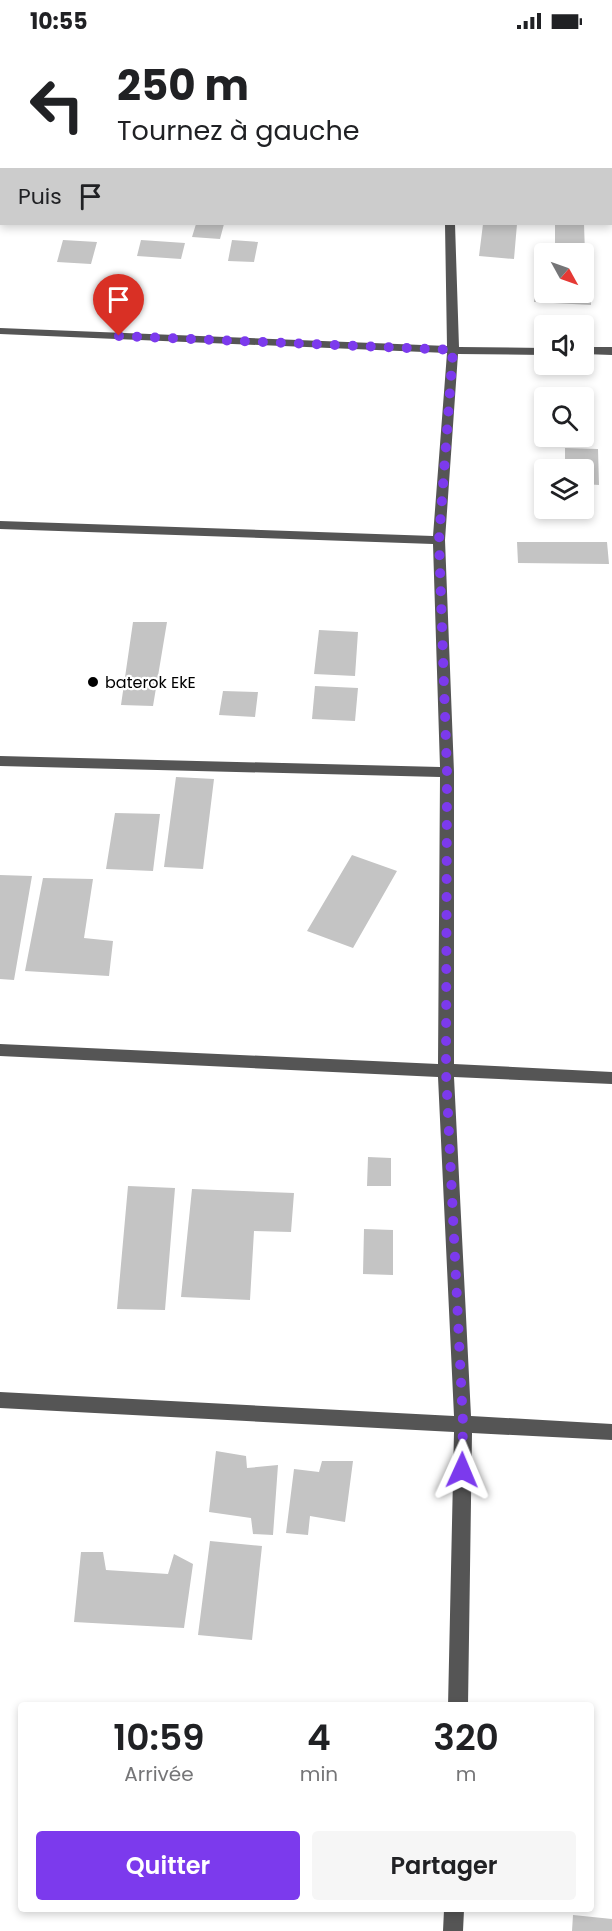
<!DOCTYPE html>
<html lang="fr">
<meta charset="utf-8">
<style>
body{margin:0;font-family:Poppins,sans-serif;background:#f6f6f6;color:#202124;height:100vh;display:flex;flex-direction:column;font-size:22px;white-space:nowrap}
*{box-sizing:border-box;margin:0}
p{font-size:20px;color:#757577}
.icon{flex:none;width:33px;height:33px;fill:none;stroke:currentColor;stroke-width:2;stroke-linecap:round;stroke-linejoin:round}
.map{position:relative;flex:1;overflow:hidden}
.panel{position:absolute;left:18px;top:1660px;width:576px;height:210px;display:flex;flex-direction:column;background:#fff;border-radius:6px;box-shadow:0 3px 9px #0003}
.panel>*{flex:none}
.banner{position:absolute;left:0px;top:0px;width:612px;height:183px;box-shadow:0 3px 9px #0003;background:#fff;color:#202124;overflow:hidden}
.needle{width:39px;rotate:130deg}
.buttons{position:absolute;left:534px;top:201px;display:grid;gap:12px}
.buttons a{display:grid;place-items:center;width:60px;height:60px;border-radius:6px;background:#fff;box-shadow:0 3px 9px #0003;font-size:30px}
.pin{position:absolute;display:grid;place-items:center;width:51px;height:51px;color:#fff;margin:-62px -26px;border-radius:50% 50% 50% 0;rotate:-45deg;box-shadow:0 0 6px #0007}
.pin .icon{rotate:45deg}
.me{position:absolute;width:66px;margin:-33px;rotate:1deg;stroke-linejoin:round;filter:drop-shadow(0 0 4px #0008)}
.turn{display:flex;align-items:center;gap:21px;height:126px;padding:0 18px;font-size:27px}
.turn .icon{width:78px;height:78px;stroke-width:2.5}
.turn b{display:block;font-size:42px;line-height:51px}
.then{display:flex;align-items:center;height:57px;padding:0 18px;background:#0003;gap:12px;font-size:22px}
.eta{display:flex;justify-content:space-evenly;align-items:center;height:102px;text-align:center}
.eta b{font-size:36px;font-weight:600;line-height:42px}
.button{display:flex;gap:12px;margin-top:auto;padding:12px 18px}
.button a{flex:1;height:69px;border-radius:6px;background:#7c3aed;color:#fff;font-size:24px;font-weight:600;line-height:69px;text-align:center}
.button a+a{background:#f6f6f6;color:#202124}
.status{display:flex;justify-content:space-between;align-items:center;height:42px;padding:0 30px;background:#fff;direction:ltr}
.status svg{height:16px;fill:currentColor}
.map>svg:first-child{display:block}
</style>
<div class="status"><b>10:55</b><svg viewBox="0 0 49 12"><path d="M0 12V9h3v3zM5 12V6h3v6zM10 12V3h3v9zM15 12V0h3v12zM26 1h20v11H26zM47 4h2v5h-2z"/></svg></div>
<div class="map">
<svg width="612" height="1889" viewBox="0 0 612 1889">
<rect width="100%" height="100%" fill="#fff"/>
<path fill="#c4c4c4" d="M 196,182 L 224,182 L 220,197 L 192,195 Z
M 483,182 L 517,182 L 514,217 L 479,214 Z
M 555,182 L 584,182 L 585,212 L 555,212 Z
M 63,198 L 97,200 L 91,222 L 57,220 Z
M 141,198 L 185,201 L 181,217 L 137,214 Z
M 232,198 L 258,200 L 254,220 L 228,219 Z
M 536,219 L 544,219 L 544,250 L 584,250 L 584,221 L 591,222 L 591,263 L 534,260 Z
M 565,406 L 598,407 L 599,443 L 584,442 L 584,428 L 565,428 Z
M 517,500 L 607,500 L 609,522 L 518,521 Z
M 133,580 L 167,580 L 153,664 L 121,663 Z
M 319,588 L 358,590 L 355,634 L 314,632 Z
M 315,644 L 358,646 L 355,679 L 312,677 Z
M 223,649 L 258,650 L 255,675 L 219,673 Z
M 176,735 L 214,737 L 203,827 L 164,825 Z
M 115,771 L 160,772 L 153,829 L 106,827 Z
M 352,813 L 397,829 L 353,906 L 307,889 Z
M 0,833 L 32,834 L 14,938 L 0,937 Z
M 43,836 L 93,837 L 84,896 L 113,899 L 109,934 L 25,929 Z
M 368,1115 L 391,1116 L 391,1144 L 367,1144 Z
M 128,1144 L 175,1146 L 165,1268 L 117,1267 Z
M 192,1147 L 294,1151 L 291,1190 L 254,1189 L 250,1258 L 181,1255 Z
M 364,1187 L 393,1188 L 393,1233 L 363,1232 Z
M 216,1409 L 246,1414 L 247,1426 L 278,1423 L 273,1493 L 253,1492 L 251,1476 L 209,1470 Z
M 322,1419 L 353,1419 L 345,1480 L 310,1474 L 308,1493 L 286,1491 L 294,1427 L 319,1430 Z
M 210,1499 L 262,1504 L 252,1598 L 198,1593 Z
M 81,1510 L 103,1510 L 106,1528 L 168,1532 L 174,1512 L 193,1522 L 184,1586 L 74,1580 Z
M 573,1873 L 612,1877 L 612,1889 L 572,1889 Z"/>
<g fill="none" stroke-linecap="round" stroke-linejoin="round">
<path fill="#555" fill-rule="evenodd" d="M 446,0 L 456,0 L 456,2 L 446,2 Z
M 0,1 L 4,2 L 2,2 L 2,7 Z
M 0,138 L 2,138 L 2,144 L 0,144 Z
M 445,182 L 455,182 L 459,305 L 544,306 L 544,313 L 458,312 L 445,498 L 454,730 L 454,1022 L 612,1030 L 612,1042 L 454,1035 L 471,1374 L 612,1382 L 612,1398 L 472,1391 L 468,1664 L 448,1664 L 454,1390 L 0,1366 L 0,1350 L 454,1374 L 438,1035 L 0,1014 L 0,1002 L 438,1022 L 440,735 L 0,724 L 0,714 L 440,725 L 433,502 L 0,487 L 0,479 L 433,494 L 447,311 L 0,292 L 0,286 L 447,304 Z
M 612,305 L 612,313 L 584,312 L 584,305 Z
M 444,1868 L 464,1868 L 463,1889 L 443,1889 Z"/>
</g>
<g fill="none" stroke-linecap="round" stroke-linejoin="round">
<path stroke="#7c3aed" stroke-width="10" stroke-dasharray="0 18" d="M 119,294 L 453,308 L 439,498 L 447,730 L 446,1030 L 463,1381 L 462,1428"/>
</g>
<circle fill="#000" stroke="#fff" stroke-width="2" cx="93" cy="640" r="6"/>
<g text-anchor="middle" stroke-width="4.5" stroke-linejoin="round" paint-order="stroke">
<g font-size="16" fill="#000" stroke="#fff" text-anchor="start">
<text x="105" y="646">baterok EkE</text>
</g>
</g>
</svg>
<div class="buttons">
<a><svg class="needle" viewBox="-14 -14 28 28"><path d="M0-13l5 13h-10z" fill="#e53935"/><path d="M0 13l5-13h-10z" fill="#757577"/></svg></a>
<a><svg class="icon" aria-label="sound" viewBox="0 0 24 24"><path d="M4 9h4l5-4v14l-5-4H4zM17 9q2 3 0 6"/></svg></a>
<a><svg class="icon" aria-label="search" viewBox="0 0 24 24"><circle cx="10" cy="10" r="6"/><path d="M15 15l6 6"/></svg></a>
<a><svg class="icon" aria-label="layers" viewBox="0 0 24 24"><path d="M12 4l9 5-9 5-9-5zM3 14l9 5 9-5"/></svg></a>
</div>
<div class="pin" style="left:119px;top:294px;background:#d93025"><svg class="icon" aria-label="arrive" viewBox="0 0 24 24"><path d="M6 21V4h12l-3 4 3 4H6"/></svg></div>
<svg class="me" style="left:462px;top:1428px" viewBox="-20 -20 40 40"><path d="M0-17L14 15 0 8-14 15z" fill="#7c3aed" stroke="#fff" stroke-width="4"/></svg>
<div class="banner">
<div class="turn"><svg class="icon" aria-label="left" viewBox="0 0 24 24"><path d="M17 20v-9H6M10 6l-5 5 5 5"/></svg><div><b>250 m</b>Tournez à gauche</div></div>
<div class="then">Puis<svg class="icon" aria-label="arrive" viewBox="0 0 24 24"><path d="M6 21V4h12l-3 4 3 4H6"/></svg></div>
</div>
<section class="panel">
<div class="eta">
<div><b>10:59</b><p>Arrivée</p></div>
<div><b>4</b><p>min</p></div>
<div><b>320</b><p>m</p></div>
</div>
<div class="button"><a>Quitter</a><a>Partager</a></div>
</section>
</div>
